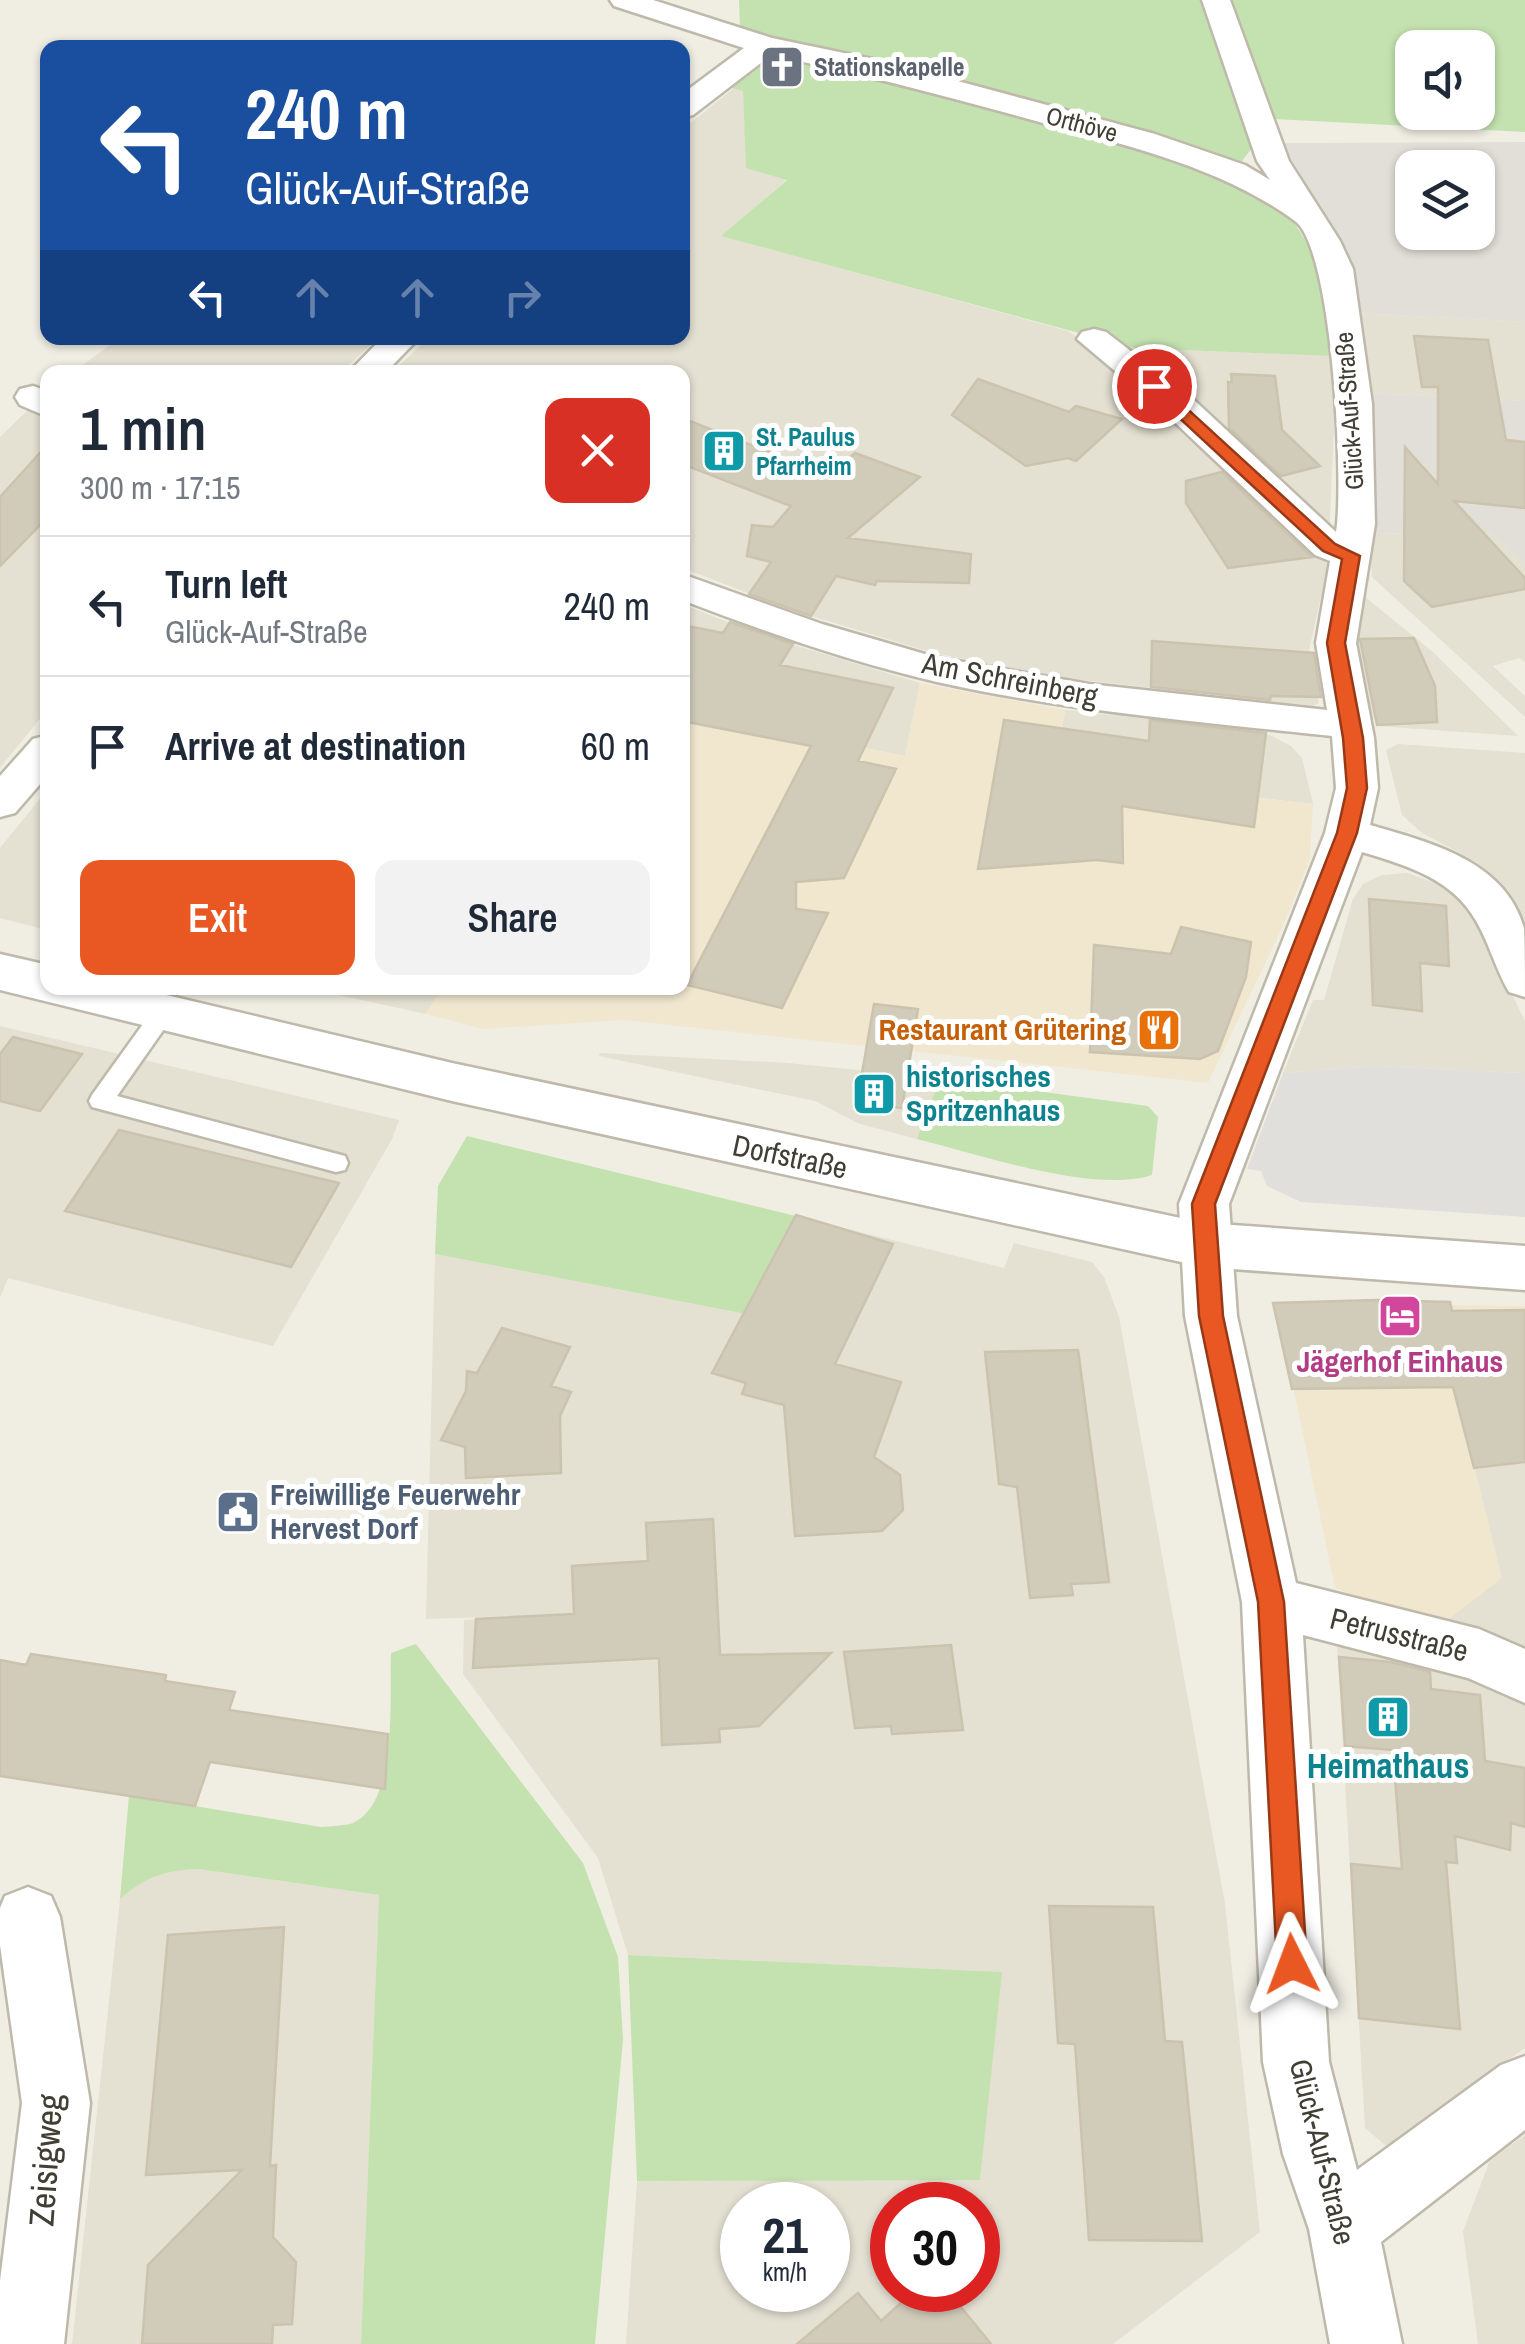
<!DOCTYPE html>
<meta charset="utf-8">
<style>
body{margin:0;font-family:"Archivo Narrow",sans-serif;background:#f2f2f3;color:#1f2937;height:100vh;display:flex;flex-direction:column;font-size:38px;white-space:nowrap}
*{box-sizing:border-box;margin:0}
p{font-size:32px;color:#747a83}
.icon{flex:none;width:55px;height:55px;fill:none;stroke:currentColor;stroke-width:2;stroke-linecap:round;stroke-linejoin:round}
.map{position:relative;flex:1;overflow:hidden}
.panel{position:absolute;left:40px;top:365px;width:650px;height:630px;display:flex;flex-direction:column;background:#fff;border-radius:20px;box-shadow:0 2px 8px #0004}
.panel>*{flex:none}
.banner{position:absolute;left:40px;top:40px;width:650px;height:305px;border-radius:20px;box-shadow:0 2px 8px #0004;background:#1a4fa0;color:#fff;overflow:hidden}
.tools{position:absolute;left:1395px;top:30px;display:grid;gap:20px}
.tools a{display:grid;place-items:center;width:100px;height:100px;border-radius:20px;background:#fff;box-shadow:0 2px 8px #0004;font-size:50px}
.speed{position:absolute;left:720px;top:2182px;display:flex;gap:20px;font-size:50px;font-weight:700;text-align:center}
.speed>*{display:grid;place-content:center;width:130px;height:130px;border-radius:50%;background:#fff;box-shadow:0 2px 8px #0004;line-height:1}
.speed small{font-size:25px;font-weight:400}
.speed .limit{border:15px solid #d22;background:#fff;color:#111}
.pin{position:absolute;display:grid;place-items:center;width:85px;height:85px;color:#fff;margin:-42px;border:5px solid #fff;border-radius:50%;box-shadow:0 2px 10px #0007}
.me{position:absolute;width:110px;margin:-55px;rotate:357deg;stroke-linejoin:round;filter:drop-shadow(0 0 8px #0008)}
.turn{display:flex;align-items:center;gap:35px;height:210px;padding:0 40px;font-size:45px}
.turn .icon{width:130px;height:130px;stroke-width:2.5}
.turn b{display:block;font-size:70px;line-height:85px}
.lanes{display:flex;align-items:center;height:95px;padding:0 40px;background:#0003;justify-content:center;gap:50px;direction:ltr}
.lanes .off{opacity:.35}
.round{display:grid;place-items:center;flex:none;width:105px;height:105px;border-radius:20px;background:#f2f2f3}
.overview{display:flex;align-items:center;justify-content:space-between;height:170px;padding:0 40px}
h1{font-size:60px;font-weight:600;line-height:75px}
.button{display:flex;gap:20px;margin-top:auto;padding:20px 40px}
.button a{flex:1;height:115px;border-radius:20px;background:#e95822;color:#fff;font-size:40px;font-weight:600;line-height:115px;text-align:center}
.button a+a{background:#f2f2f3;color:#1f2937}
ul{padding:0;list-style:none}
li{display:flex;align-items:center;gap:30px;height:140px;padding:0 40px;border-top:2px solid #e0e1e3}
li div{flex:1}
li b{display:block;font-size:38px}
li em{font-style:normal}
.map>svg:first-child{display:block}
</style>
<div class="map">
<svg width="1525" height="2344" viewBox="0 0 1525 2344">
<rect width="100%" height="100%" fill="#f0eee3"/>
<path fill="#e4e0d2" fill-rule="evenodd" d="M 734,88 L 743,91 L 747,168 L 787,179 L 722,236 L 1068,331 L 1160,396 L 1330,557 L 1309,650 L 1319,703 L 1313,706 L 1065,678 L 934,653 L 791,610 L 683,568 L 682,372 L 392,372 L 429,338 L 682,338 L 683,129 Z
M 1357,313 L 1525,322 L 1525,401 L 1370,393 Z
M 120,338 L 378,338 L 341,372 L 73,372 Z
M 1134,348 L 1330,356 L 1335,405 L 1329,539 Z
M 28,410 L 47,420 L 47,710 L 0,768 L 0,437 Z
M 1488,531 L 1525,564 L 1525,662 L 1519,658 L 1493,666 L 1525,696 L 1525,717 L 1372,577 L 1369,534 Z
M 1360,593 L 1433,652 L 1518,736 L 1377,726 L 1361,686 L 1350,638 Z
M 682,604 L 758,634 L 920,683 L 905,756 L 805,736 L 800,744 L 683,721 Z
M 1065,710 L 1252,730 L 1272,736 L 1291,746 L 1302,758 L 1313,804 L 1055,774 Z
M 1398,744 L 1525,753 L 1525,948 L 1487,876 L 1460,853 L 1422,833 L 1402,815 L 1386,750 Z
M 47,790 L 47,930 L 0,918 L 0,848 Z
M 1407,873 L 1455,890 L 1468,906 L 1525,1021 L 1525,1073 L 1375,1066 L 1283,1073 L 1313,1000 L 1324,1000 L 1353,899 L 1363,884 L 1382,875 Z
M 306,988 L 442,988 L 426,1014 Z
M 0,1026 L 399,1120 L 392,1139 L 273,1346 L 8,1278 L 0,1298 Z
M 600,1053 L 788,1063 L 940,1078 L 917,1139 L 860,1124 L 815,1101 L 599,1056 Z
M 800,1217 L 1004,1268 L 1014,1243 L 1092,1262 L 1104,1277 L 1119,1317 L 1225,1904 L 1260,2232 L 1113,2344 L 626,2344 L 637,2181 L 980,2179 L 1001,1972 L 628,1955 L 598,1858 L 463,1674 L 464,1620 L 518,1616 L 426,1619 L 435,1254 L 751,1315 ZM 742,2205 L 828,2205 L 828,2290 L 742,2290 ZM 892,2205 L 978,2205 L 978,2290 L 892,2290 Z
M 1525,1463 L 1525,1663 L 1439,1626 L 1475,1469 Z
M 1337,1643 L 1525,1692 L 1525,2048 L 1386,2146 L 1365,2128 Z
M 198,1869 L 379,1895 L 361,2344 L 72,2344 L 120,1899 L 139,1883 L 169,1870 Z
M 1525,2135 L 1525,2344 L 1478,2344 L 1463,2231 L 1490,2160 Z"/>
<path fill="#f1e7cf" d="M 920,683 L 1065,710 L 1056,774 L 1313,804 L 1310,859 L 1283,926 L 1208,1083 L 623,1020 L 483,1029 L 426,1014 L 442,988 L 682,988 L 683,721 L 799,744 L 805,736 L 905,756 Z
M 1291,1303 L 1525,1306 L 1525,1462 L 1475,1469 L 1502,1578 L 1440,1626 L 1335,1588 L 1278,1314 Z"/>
<path fill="#e2dfd8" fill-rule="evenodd" d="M 1525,142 L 1525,322 L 1357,313 L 1348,255 L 1282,143 ZM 1412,168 L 1478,168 L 1478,232 L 1412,232 Z
M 1370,393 L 1525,401 L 1525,564 L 1488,531 L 1369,534 Z"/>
<path fill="#c4e2af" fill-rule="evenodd" d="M 739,0 L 1525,0 L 1525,132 L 1274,119 L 1239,165 L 740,29 ZM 1412,48 L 1478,48 L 1478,112 L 1412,112 Z
M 781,54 L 1140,145 L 1226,178 L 1291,218 L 1316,257 L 1330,356 L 1134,348 L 721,236 L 787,180 L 746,168 L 743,91 L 728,87 L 768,55 Z
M 940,1078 L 1148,1106 L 1158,1117 L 1152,1175 C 1093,1194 979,1154 917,1139 Z
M 467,1136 L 800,1217 L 751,1315 L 435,1254 L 438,1186 Z
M 416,1644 L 583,1863 L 618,1957 L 623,2040 L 595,2344 L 361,2344 L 379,1895 L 198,1869 C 165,1870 145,1877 120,1899 L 129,1795 L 321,1827 C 331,1826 344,1826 353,1823 C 399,1802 389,1697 391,1653 Z
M 628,1955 L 1002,1972 L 980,2180 L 637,2181 Z"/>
<path fill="#e1dfdc" d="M 1375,1066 L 1525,1073 L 1525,1217 L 1301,1202 L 1267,1186 L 1261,1171 L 1247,1169 L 1283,1073 Z"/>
<path fill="#d1cbba" stroke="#cbc3ae" stroke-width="2.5" d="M 1414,336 L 1488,340 L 1506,440 L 1525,442 L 1525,508 L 1454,501 L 1525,578 L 1525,589 L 1432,607 L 1404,581 L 1405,447 L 1438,484 L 1438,387 L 1422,387 Z
M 1231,374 L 1275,376 L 1282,430 L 1320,466 L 1281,476 L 1229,428 L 1228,382 L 1232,382 Z
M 978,379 L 1069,412 L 1076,406 L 1122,419 L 1076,461 L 1068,458 L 1026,466 L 952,415 Z
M 682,418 L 828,475 L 855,453 L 920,477 L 848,538 L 971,554 L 969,583 L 877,581 L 875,585 L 836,576 L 811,616 L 749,594 L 771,562 L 747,556 L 752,525 L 773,527 L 791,506 L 682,464 Z
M 48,444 L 48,517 L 0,566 L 0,497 Z
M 1222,472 L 1312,557 L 1228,568 L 1186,503 L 1186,481 Z
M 730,622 L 793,644 L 780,665 L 893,688 L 858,761 L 896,769 L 844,878 L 796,882 L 796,909 L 828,913 L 782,1008 L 687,985 L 811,746 L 682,721 L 682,625 L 723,633 Z
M 1414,638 L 1435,686 L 1437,722 L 1377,725 L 1360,639 Z
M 1152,641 L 1314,653 L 1321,697 L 1271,696 L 1270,700 L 1151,687 Z
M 1004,720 L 1149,741 L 1150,720 L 1266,733 L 1254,827 L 1122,806 L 1123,863 L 1097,860 L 978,869 Z
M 1369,899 L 1446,906 L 1449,966 L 1420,963 L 1422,1011 L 1373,1005 Z
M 1181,927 L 1251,942 L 1246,977 L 1218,1051 L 1200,1059 L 1090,1052 L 1094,945 L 1171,954 Z
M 874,1004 L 918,1009 L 902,1108 L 857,1102 Z
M 13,1037 L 82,1054 L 40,1111 L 0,1101 L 0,1054 Z
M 119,1130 L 339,1183 L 291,1267 L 65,1211 Z
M 796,1215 L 893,1244 L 835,1364 L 901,1382 L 874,1457 L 900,1475 L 903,1510 L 882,1531 L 795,1536 L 784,1405 L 742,1394 L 746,1383 L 712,1373 Z
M 1376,1300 L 1450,1302 L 1452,1311 L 1525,1310 L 1525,1462 L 1474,1468 L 1453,1387 L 1292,1389 L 1273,1303 Z
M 502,1328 L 570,1347 L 551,1386 L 571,1392 L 560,1416 L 561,1473 L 466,1478 L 465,1447 L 441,1440 L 466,1391 L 467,1371 L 477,1373 Z
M 1078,1350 L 1109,1582 L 1071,1584 L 1073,1595 L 1030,1598 L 1017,1487 L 999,1484 L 985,1352 Z
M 713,1519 L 720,1655 L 831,1653 L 759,1726 L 719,1729 L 720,1742 L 662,1745 L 659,1658 L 473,1668 L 476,1619 L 574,1614 L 572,1566 L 648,1561 L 646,1523 Z
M 951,1645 L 963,1730 L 892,1734 L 891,1726 L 855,1728 L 844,1652 Z
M 31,1654 L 166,1675 L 165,1681 L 235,1692 L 229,1710 L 388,1734 L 385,1789 L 210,1762 L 195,1806 L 0,1776 L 0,1660 L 26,1665 Z
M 1339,1657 L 1391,1662 L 1430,1672 L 1431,1689 L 1480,1695 L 1485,1761 L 1525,1768 L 1525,1827 L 1511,1823 L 1510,1850 L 1455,1836 L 1457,1863 L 1446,1862 L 1460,2029 L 1359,2018 L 1351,1864 L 1402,1869 L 1393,1750 L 1345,1746 Z
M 1049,1906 L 1153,1907 L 1165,2041 L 1182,2042 L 1202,2241 L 1089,2240 L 1075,2044 L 1058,2043 Z
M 284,1927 L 270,2166 L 276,2165 L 273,2237 L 296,2262 L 292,2324 L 273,2325 L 272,2344 L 142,2344 L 148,2265 L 242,2170 L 146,2175 L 168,1935 Z
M 915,2290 L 947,2290 L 991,2344 L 797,2344 L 858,2293 L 881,2321 Z"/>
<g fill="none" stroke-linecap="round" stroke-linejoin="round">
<defs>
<path id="service" d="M 164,1004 L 176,1012 L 117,1096 L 345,1156 L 348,1163 L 345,1170 L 336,1172 L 92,1107 L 89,1101 L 92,1095 L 156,1006 Z"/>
<path id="minor" d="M 610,0 L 653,0 L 772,38 L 887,62 L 1155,134 L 1245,165 L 1270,180 L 1257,161 L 1202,0 L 1230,0 L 1289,161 L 1340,241 L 1353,269 L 1372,404 L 1375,524 L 1356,643 L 1374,738 L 1378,788 L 1370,825 C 1428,842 1505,860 1524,928 C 1525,948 1525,976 1525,997 L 1509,992 C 1494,967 1488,937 1471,913 C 1447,877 1402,864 1362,852 L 1229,1204 L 1237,1316 L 1296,1583 L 1479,1629 L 1525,1649 L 1525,1703 L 1468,1678 L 1303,1635 L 1329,2062 L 1357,2170 L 1501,2065 L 1525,2056 L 1525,2130 L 1381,2242 L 1402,2344 L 1330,2344 L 1309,2229 L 1283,2154 L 1263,2062 L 1242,1602 L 1185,1316 L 1179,1204 L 1325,833 L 1336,788 L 1332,736 C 1200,722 1067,711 937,682 C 850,662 766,632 682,600 L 682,574 L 822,624 L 935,657 L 1089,684 L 1327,710 L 1316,643 L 1330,561 L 1315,555 L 1167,415 L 1077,339 L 1082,332 L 1094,329 L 1106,332 L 1193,399 L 1336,532 C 1344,484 1333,249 1295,221 C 1223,168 1129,146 1043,123 C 953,98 863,74 771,55 L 693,115 L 682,118 L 682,94 L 744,48 L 614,6 Z
M 382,338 L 419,338 L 386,372 L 349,372 Z
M 33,386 L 48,391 L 48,417 L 20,405 L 15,397 L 20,389 Z
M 48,735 L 48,775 L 15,813 L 0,817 L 0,776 L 33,739 Z
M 28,1887 L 51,1896 L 60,1917 L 90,2103 L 64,2344 L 0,2344 L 0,2281 L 22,2103 L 0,1945 L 0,1908 L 5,1896 Z"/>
<path id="tertiary" d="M 0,954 L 48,965 L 48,988 L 137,988 L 452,1063 L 1204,1223 L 1525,1246 L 1525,1290 L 1204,1267 L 452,1101 L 0,990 Z"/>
</defs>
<use href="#service" stroke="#beb9aa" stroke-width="5"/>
<use href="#minor" stroke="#beb9aa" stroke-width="5"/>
<use href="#tertiary" stroke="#beb9aa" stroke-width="5"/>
<use href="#service" fill="#fff" fill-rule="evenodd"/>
<use href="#minor" fill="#fff" fill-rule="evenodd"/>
<use href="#tertiary" fill="#fff" fill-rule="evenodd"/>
</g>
<path fill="#e95822" stroke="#973916" stroke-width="2.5" d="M 1148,383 L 1159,383 L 1335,544 L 1360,556 L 1345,643 L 1363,738 L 1367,788 L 1357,833 L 1215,1204 L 1223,1316 L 1284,1602 L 1307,1964 L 1302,1974 L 1292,1978 L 1282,1974 L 1277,1964 L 1258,1602 L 1199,1316 L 1192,1204 L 1337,833 L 1347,788 L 1343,738 L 1327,643 L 1342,559 L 1323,551 L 1148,389 Z"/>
<defs>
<symbol id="church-square" viewBox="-11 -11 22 22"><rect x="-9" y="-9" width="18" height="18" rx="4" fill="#6b7280" stroke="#fff"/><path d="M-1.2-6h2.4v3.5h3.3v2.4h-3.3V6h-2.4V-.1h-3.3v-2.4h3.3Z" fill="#fff"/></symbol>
<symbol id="building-square" viewBox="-11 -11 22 22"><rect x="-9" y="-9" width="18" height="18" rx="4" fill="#0f9aa8" stroke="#fff"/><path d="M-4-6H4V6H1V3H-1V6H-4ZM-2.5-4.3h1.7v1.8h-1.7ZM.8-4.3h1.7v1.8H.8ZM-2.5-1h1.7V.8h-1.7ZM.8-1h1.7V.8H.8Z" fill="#fff"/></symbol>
<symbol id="restaurant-square" viewBox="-11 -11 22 22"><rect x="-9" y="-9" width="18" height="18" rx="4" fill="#e8710a" stroke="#fff"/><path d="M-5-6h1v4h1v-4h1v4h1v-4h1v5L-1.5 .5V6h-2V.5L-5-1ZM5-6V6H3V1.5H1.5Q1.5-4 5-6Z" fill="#fff"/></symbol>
<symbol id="hotel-square" viewBox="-11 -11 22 22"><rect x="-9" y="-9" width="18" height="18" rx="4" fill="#d1479c" stroke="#fff"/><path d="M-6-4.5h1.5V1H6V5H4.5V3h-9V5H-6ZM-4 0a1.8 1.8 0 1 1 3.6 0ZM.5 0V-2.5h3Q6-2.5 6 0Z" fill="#fff"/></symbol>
<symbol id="civic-square" viewBox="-11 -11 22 22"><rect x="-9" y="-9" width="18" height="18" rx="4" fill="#5c6f8a" stroke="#fff"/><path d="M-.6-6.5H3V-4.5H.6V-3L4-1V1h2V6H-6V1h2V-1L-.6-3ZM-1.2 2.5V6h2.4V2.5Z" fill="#fff"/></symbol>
</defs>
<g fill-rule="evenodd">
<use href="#church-square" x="757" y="42" width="50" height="50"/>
<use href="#building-square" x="699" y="426" width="50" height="50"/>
<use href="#restaurant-square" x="1134" y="1005" width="50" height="50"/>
<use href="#building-square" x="849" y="1069" width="50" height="50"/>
<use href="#hotel-square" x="1375" y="1291" width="50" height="50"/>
<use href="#civic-square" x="213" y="1487" width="50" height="50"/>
<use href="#building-square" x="1363" y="1692" width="50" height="50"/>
</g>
<g text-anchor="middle" stroke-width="10" stroke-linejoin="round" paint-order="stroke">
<g font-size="25" font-weight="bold" fill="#5b616d" stroke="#fff" text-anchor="start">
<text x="814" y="76">Stationskapelle</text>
</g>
<g font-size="25" fill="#413e34" stroke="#fff">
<text transform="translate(1082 124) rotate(15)" y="9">Orthöve</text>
<text transform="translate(1349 411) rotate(-94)" y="9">Glück-Auf-Straße</text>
</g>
<g font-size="25" font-weight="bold" fill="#0d838f" stroke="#fff" text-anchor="start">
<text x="756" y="446">St. Paulus<tspan x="756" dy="29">Pfarrheim</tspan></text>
</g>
<g font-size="30" fill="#413e34" stroke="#fff">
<text transform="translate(1010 680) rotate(11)" y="10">Am Schreinberg</text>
<text transform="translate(790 1157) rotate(12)" y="10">Dorfstraße</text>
<text transform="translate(1399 1635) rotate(14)" y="10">Petrusstraße</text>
<text transform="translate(1322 2152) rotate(76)" y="10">Glück-Auf-Straße</text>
</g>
<g font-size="30" font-weight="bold" fill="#c56008" stroke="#fff" text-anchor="end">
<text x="1126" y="1040">Restaurant Grütering</text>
</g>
<g font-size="30" font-weight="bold" fill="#0d838f" stroke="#fff" text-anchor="start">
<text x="906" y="1087">historisches<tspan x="906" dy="34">Spritzenhaus</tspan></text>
</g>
<g font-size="30" font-weight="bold" fill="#b23c85" stroke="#fff">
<text x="1400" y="1372">Jägerhof Einhaus</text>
</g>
<g font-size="30" font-weight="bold" fill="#4e5e75" stroke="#fff" text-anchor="start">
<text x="270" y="1505">Freiwillige Feuerwehr<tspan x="270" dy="34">Hervest Dorf</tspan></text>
</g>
<g font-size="35" font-weight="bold" fill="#0d838f" stroke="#fff">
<text x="1388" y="1778">Heimathaus</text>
</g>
<g font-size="35" fill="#413e34" stroke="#fff">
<text transform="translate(46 2160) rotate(-86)" y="12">Zeisigweg</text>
</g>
</g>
</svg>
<div class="tools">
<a><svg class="icon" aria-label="sound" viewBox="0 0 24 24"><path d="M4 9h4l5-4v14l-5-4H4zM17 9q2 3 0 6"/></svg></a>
<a><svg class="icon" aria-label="layers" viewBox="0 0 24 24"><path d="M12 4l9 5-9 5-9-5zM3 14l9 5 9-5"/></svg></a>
</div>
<div class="speed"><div>21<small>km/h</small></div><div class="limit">30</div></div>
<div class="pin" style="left:1154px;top:386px;background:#d93025"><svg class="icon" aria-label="arrive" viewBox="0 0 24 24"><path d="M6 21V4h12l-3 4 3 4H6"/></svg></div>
<svg class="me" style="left:1292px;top:1964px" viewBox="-20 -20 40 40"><path d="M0-17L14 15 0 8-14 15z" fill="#e95822" stroke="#fff" stroke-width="4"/></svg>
<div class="banner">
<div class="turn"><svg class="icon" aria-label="left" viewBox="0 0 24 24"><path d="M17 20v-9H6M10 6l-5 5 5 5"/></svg><div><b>240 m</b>Glück-Auf-Straße</div></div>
<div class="lanes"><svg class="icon" aria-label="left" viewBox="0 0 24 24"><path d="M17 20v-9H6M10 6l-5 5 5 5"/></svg><svg class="icon off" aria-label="ahead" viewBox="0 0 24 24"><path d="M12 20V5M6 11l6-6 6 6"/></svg><svg class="icon off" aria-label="ahead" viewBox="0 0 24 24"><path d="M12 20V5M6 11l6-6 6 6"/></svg><svg class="icon off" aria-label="right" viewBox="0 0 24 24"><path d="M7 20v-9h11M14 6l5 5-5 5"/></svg></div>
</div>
<section class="panel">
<div class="overview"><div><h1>1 min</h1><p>300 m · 17:15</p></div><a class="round" style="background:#d93025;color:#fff"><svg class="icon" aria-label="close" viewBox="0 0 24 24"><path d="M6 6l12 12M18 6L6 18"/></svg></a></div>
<ul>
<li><svg class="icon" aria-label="left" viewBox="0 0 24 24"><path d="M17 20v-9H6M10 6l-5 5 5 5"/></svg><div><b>Turn left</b><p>Glück-Auf-Straße</p></div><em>240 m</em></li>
<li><svg class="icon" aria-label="arrive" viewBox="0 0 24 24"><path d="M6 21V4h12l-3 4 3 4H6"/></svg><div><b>Arrive at destination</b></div><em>60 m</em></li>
</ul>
<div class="button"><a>Exit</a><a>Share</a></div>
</section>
</div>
